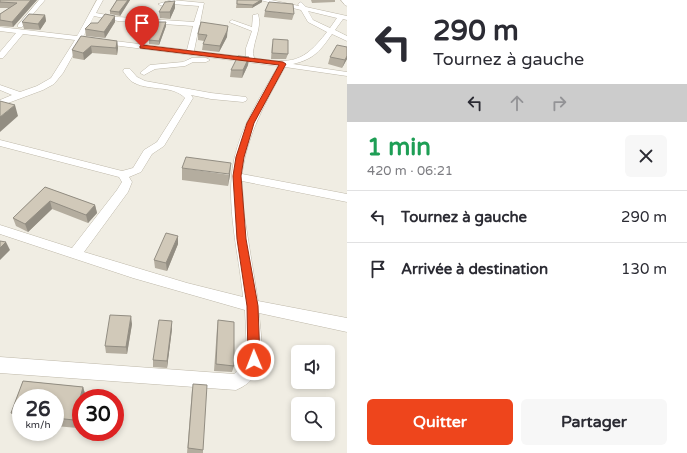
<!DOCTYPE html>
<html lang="fr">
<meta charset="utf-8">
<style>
body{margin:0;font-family:"Varela Round",sans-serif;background:#f7f7f7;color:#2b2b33;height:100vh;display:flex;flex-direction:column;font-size:15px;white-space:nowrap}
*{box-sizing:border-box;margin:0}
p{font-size:13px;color:#7c7c81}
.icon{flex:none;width:22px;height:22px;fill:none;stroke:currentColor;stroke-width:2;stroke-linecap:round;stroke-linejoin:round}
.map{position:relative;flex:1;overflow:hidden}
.side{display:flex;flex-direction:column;background:#fff;width:340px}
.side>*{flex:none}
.hud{background:#fff;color:#2b2b33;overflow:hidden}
.buttons{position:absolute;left:291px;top:345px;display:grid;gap:8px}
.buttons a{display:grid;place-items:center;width:44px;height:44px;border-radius:6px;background:#fff;box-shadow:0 2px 6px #0003;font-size:20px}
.speed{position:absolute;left:12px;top:389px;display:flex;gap:8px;font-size:20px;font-weight:700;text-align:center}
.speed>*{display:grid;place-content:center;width:52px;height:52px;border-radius:50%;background:#fff;box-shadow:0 2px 6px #0003;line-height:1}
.speed small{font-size:10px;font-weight:400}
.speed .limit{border:6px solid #d22;background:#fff;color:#111}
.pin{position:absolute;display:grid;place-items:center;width:34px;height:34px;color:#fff;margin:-41px -17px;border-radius:50% 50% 50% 0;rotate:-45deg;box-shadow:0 0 4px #0007}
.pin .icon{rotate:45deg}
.me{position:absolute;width:44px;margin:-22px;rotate:359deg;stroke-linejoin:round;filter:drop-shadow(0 0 3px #0008)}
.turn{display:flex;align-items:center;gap:14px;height:84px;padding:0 20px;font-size:18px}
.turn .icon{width:52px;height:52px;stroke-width:2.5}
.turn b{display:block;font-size:28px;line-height:34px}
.lanes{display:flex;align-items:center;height:38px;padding:0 20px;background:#0003;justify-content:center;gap:20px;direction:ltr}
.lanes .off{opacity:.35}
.round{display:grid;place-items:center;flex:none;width:42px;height:42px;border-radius:6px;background:#f7f7f7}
.summary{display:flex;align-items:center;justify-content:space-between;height:68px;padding:0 20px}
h1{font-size:24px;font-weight:700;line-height:30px;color:#1e9e55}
.action{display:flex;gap:8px;margin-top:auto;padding:8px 20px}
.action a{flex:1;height:46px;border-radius:6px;background:#ee451c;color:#fff;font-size:16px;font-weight:700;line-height:46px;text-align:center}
.action a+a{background:#f7f7f7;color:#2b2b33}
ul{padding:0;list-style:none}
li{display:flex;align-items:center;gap:12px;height:52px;padding:0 20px;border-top:1px solid #e1e1e2}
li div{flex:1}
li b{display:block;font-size:15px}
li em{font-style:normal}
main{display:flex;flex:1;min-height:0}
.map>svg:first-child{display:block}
</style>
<main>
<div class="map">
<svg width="347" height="453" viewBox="0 0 347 453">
<rect width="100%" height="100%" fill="#f0ede3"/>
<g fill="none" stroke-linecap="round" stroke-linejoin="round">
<defs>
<path id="street" d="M 39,0 L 45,0 L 22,27 L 18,27 L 18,25 Z
M 97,0 L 103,0 L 96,13 L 118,17 L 194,22 L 199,6 L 172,4 L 168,4 L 170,6 L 167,8 L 158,4 L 172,0 L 204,3 L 200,23 L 201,24 L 199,26 L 194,51 L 246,57 L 246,48 L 252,31 L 229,22 L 232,20 L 252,27 L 253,15 L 258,14 C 263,29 250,46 254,58 C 292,64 303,63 327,32 L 308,22 L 301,10 L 260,0 L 271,0 L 299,6 L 298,4 L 301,2 L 306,7 L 347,16 L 347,20 L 343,19 L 335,30 L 347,36 L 347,41 L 332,34 C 320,51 314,59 293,64 L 347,72 L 347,76 L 285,67 C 266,102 247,134 242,174 L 347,194 L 347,202 L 242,181 L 244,214 L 258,301 L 347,318 L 347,332 L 259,313 C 261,342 270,376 236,390 L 0,373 L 0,357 L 234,374 L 244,364 L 247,355 L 245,310 L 133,278 L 0,234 L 0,225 L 72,248 L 117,190 L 122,182 L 119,177 L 0,146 L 0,140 L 122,171 L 133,168 L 144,150 L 157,142 L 185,98 C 172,84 147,92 131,81 C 128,78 125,74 123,71 L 124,69 L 130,69 L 137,77 L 145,81 L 211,93 L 246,97 L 247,99 L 246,101 L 243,102 L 211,99 L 191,95 L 193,98 L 164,146 L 152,154 L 141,172 L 129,177 L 132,182 L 128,192 L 84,252 L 187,283 L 243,297 C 239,253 225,205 234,160 C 241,126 261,96 278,66 L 81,41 L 63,73 L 54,84 L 43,90 L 0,106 L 0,100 L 12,95 L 0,90 L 0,85 L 20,92 L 37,86 L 51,78 L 75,40 L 23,34 L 3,58 L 0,58 L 0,52 L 16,33 L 0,31 L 0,27 L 77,36 ZM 308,11 L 337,18 L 330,28 L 313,20 ZM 94,16 L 118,21 L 193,26 L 187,50 L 83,37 Z
M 341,0 L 347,0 L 347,6 L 345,5 Z
M 192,58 L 206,58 L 210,60 L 206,62 L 193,62 L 185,66 L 155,69 L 144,75 L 140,73 L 150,65 L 183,62 Z"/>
</defs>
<use href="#street" stroke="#beb8a9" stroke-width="1"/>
<use href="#street" fill="#fff" fill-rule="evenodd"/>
</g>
<path fill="#b4ad9f" d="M 0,0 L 37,0 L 13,27 L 0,26 L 0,14 L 9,8 L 0,8 Z
M 117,0 L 130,0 L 120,16 L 110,14 L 110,11 Z
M 237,0 L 262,0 L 262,2 L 252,8 L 236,8 Z
M 311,0 L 335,0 L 335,2 L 312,3 Z
M 175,1 L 175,8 L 170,19 L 160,18 L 159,12 Z
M 265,11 L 294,14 L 292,20 L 264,17 Z
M 45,15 L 46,21 L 40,30 L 24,29 L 22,22 Z
M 115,22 L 105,38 L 86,36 L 85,29 L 98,23 Z
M 166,22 L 166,26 L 159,45 L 149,44 L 149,40 Z
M 198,34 L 227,37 L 219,52 L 202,50 L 203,44 L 204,41 L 198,40 Z
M 117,41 L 118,48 L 117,55 L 92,53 L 84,60 L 73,58 L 72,50 Z
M 272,44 L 288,54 L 286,59 L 271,59 Z
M 347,47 L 347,59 L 342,68 L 328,64 L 330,57 Z
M 249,57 L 248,65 L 242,78 L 230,77 L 231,70 Z
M 182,168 L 230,175 L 228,186 L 182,180 Z
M 45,187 L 95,205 L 97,213 L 88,223 L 52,209 L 28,232 L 16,226 L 13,218 Z
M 178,236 L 178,244 L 167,271 L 155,268 L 154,260 Z
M 218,320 L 234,366 L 232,372 L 214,371 L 217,328 Z
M 132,324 L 127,354 L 106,353 L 105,346 Z
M 172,329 L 167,368 L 153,367 L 153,360 Z
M 23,381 L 83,387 L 86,397 L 86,398 L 81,398 L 81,418 L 78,428 L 55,426 L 55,398 L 21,398 L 21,421 L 19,421 L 11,413 Z
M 192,390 L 203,450 L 203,453 L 187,453 Z"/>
<path fill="#928d82" d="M 31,0 L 37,0 L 13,27 L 12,22 Z
M 128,0 L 130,0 L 120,16 L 119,12 Z
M 261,0 L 262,0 L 262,2 L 252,8 L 253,5 Z
M 175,1 L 175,8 L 170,19 L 170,12 Z
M 45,15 L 46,21 L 40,30 L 38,24 Z
M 115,16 L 115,22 L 105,38 L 104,32 Z
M 166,22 L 166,26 L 159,45 L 159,41 Z
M 228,26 L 227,37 L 219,52 L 220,46 Z
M 117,41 L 118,48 L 117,55 L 116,48 Z
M 91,46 L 92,53 L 84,60 L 83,53 Z
M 347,56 L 347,59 L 342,68 L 345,60 Z
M 249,57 L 248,65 L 242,78 L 243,70 Z
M 15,105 L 18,116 L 0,132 L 0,117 Z
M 231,163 L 230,175 L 228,186 L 229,174 Z
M 50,201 L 52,209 L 28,232 L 25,224 Z
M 95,205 L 97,213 L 88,223 L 86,215 Z
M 178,236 L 178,244 L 167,271 L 166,263 Z
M 6,242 L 10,250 L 0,260 L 0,248 Z
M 131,316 L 132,324 L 127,354 L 126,347 Z
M 172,321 L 172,329 L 167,368 L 167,361 Z
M 83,387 L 86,397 L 86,398 L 81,398 L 81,418 L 78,428 L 74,420 Z"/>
<path fill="#d1c9b9" stroke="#928d82" d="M 0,0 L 31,0 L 12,22 L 0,20 L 0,14 L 17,3 L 0,2 Z
M 117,0 L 128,0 L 119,12 L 110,11 Z
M 237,0 L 261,0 L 253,5 L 237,4 Z
M 175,1 L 170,12 L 159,12 L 165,2 Z
M 269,2 L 293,4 L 294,14 L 265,11 Z
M 29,14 L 45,15 L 38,24 L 22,22 Z
M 105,14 L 115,16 L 104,32 L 85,29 L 91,23 L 98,23 Z
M 156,22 L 166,22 L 159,41 L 149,40 L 151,30 Z
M 201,22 L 228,26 L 227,31 L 220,46 L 203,44 L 207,35 L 198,34 Z
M 81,36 L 117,41 L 116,48 L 91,46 L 83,53 L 72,50 Z
M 273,39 L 288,40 L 288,54 L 272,53 Z
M 337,45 L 347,47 L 347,56 L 345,60 L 330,57 Z
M 238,56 L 249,57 L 243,70 L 231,70 Z
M 0,101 L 15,105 L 0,117 Z
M 186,157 L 231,163 L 229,174 L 182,168 Z
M 45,187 L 95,205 L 86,215 L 50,201 L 25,224 L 13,218 Z
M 166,233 L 178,236 L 166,263 L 154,260 Z
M 0,241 L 6,242 L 0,248 Z
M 110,315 L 131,316 L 126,347 L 105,346 Z
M 159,320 L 172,321 L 167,361 L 153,360 Z
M 218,320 L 234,322 L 234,366 L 216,364 Z
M 23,381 L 83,387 L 74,420 L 55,418 L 55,398 L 21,398 L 21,414 L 11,413 Z
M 193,384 L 207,385 L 203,450 L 188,448 Z"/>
<path fill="#ee451c" stroke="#9b2d12" d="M 142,45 L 283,62 L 286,64 L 254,123 L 244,157 L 241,176 L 246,239 L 258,306 L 260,360 L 258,364 L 254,365 L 250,364 L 248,360 L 247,306 L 237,239 L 233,176 L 236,157 L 247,123 L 279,65 L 140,48 L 140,46 Z"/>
</svg>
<div class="buttons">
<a><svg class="icon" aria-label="sound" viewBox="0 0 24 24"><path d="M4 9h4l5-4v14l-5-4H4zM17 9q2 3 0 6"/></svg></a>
<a><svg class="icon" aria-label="search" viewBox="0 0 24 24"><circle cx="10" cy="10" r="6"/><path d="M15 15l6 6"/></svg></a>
</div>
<div class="speed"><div>26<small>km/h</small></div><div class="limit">30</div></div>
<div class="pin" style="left:142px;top:47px;background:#d93025"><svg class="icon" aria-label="arrive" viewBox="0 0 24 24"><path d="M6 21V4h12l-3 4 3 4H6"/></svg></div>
<svg class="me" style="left:254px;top:360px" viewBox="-20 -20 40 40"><circle r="17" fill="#ee451c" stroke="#fff" stroke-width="3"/><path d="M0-11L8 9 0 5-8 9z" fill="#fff"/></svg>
</div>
<section class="side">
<div class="hud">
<div class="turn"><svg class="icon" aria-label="left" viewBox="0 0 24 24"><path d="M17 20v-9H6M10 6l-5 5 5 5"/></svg><div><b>290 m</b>Tournez à gauche</div></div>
<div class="lanes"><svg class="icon" aria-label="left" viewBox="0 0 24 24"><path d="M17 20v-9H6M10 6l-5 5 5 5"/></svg><svg class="icon off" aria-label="ahead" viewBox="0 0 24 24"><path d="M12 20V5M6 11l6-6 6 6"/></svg><svg class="icon off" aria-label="right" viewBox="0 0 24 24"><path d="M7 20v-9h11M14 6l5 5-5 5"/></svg></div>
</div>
<div class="summary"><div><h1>1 min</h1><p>420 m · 06:21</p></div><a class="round"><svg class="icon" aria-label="close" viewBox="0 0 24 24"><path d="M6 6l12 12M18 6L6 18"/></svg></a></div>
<ul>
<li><svg class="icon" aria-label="left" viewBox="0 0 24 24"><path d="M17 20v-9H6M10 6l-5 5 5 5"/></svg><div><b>Tournez à gauche</b></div><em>290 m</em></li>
<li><svg class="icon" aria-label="arrive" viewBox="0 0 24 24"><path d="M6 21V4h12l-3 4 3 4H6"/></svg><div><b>Arrivée à destination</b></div><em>130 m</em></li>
</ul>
<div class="action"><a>Quitter</a><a>Partager</a></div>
</section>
</main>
